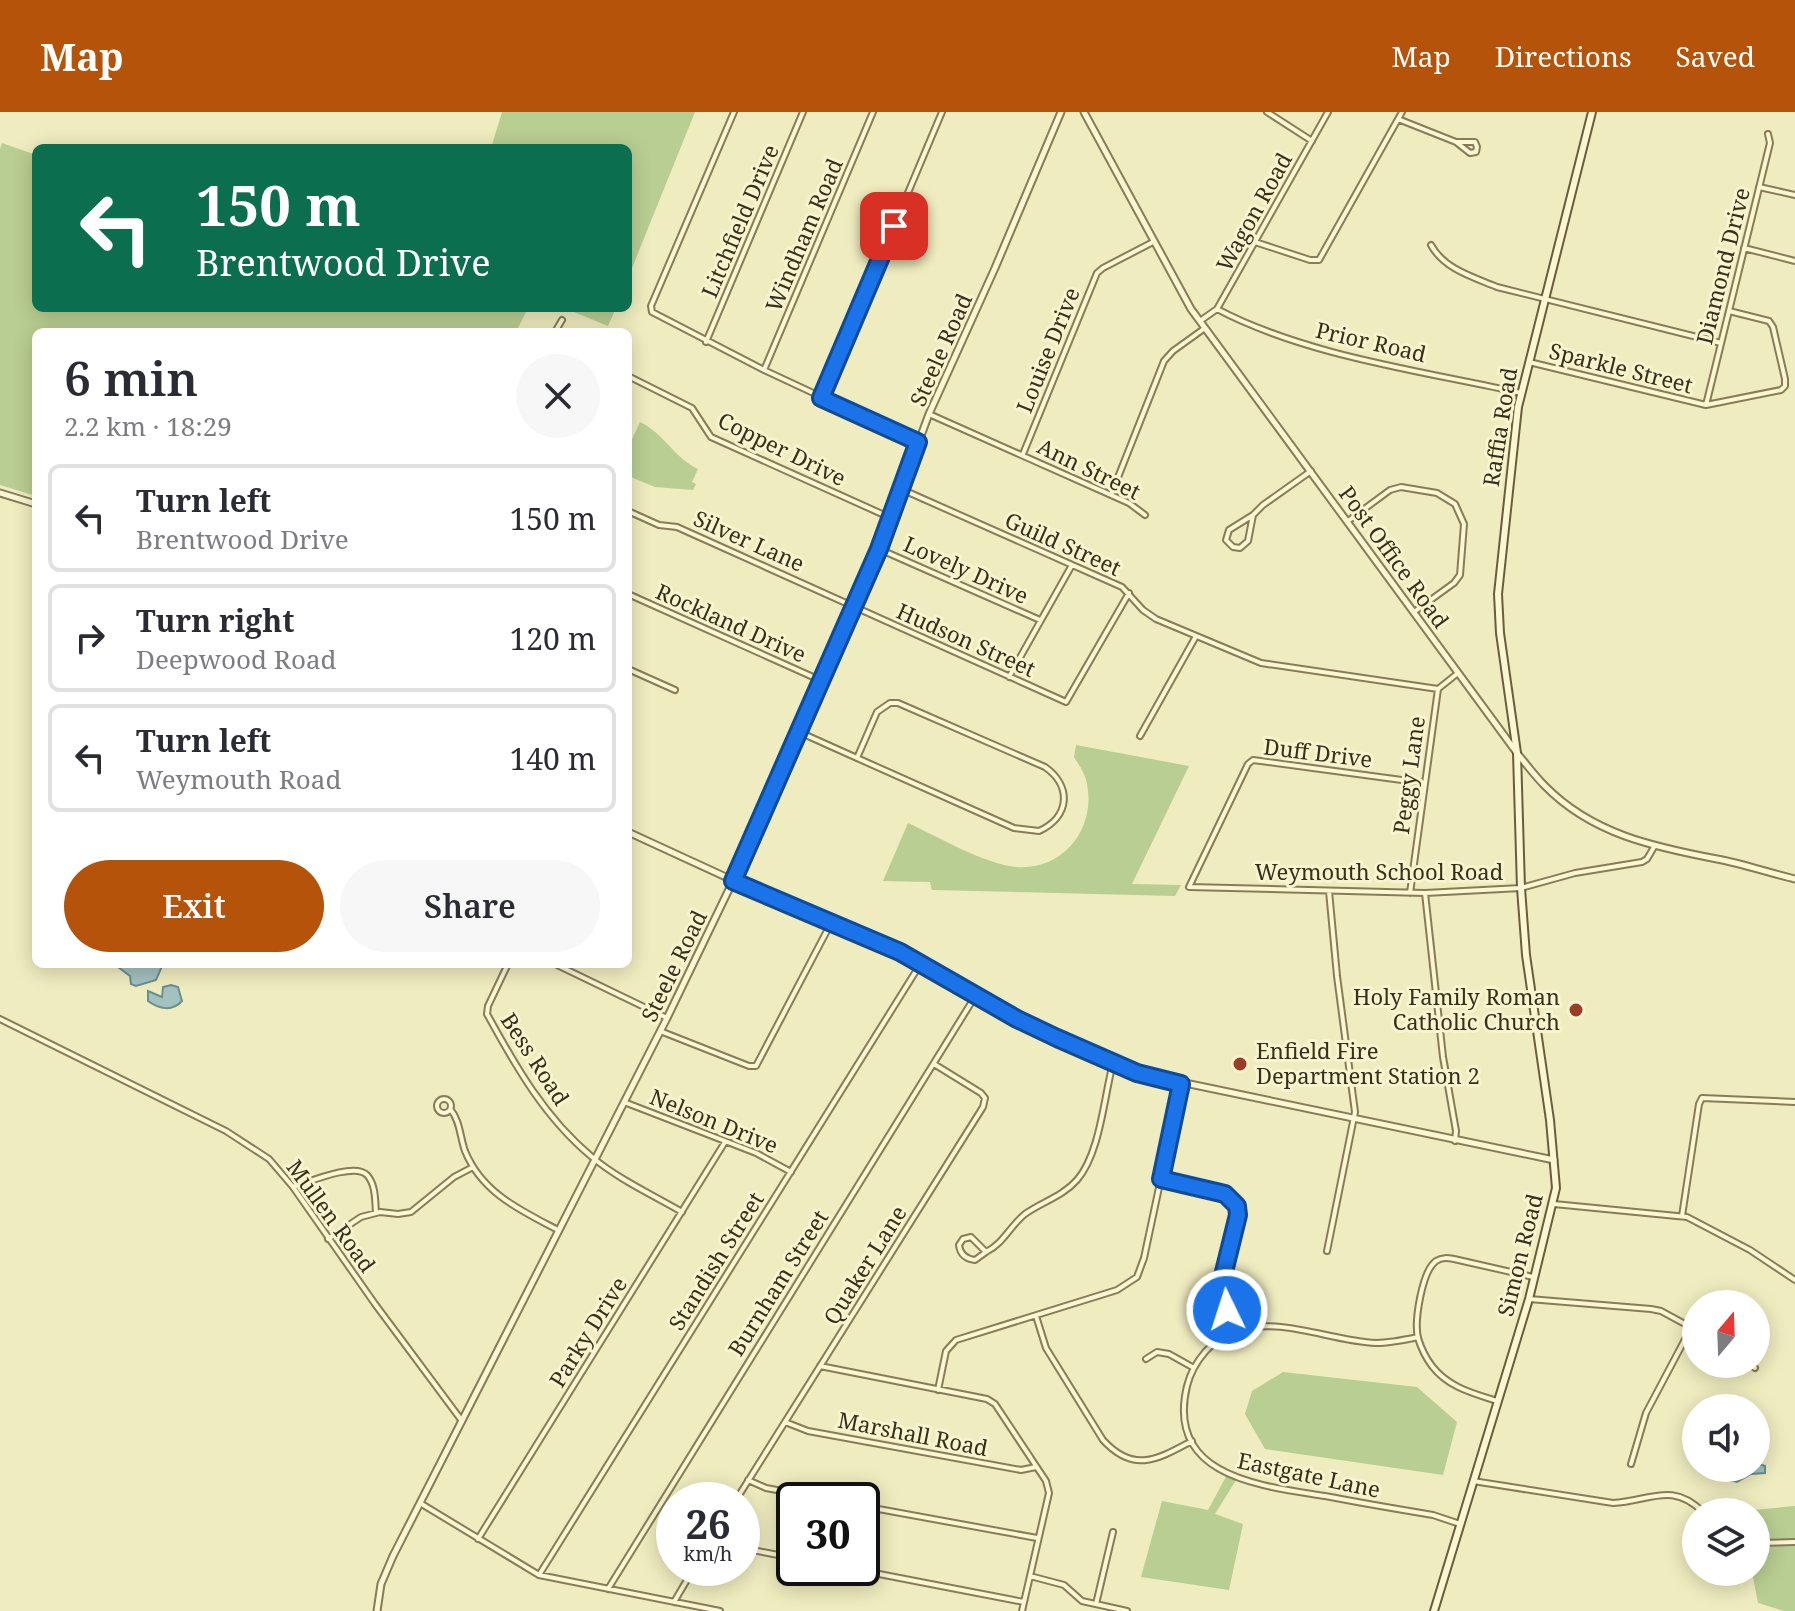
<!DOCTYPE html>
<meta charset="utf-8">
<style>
body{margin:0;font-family:"Noto Serif",serif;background:#f7f7f7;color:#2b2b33;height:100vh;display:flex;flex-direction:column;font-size:30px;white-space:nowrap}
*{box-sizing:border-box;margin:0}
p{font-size:26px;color:#7c7c81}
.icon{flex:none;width:44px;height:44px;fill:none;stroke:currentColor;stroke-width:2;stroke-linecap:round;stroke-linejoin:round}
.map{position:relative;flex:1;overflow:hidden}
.drawer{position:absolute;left:32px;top:216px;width:600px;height:640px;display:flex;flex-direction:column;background:#fff;border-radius:12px;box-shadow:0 4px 20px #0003}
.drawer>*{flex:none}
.banner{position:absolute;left:32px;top:32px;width:600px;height:168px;border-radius:12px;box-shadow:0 4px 20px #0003;background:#0b6e4f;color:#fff;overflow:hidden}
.needle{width:52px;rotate:19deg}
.fabs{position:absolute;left:1682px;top:1178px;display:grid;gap:16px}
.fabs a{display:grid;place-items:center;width:88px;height:88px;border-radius:50%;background:#fff;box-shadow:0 4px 20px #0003;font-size:40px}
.speed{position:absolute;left:656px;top:1370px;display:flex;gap:16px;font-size:40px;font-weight:700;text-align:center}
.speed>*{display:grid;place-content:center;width:104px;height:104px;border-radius:50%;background:#fff;box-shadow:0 4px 20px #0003;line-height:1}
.speed small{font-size:20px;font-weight:400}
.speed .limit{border:4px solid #111;border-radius:12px;background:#fff;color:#111}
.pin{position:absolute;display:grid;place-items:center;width:68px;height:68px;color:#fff;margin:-34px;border-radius:16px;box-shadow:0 4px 12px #0006}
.me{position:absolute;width:88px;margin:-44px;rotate:356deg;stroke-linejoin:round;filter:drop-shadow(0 0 6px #0008)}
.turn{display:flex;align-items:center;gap:28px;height:168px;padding:0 32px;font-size:36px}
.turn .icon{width:104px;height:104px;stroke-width:2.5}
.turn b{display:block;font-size:56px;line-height:68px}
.round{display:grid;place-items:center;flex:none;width:84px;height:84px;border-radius:42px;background:#f7f7f7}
.summary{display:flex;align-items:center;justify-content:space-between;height:136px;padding:0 32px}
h1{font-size:48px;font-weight:600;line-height:60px}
.primary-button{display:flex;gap:16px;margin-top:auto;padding:16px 32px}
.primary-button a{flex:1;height:92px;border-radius:48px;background:#b45309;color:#fff;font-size:32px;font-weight:600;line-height:92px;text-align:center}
.primary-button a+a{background:#f7f7f7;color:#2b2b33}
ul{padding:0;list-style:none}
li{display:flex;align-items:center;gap:24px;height:108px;margin:0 16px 12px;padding:0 16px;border:4px solid #e1e1e2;border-radius:12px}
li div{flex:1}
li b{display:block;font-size:30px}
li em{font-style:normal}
header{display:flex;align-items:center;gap:48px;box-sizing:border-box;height:112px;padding:0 40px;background:#b45309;color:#fff}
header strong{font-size:38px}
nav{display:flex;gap:44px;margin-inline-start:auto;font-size:28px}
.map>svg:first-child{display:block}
</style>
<header>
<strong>Map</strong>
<nav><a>Map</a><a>Directions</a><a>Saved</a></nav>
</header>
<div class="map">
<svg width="1795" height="1499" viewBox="0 0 1795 1499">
<rect width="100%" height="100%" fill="#efecbf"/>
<path fill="#b9ce92" d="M 502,0 L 695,0 L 628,166 L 628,36 L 491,36 Z
M 2,31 L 36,43 L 36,196 L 528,196 L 516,220 L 36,220 L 36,384 L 0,373 L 0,37 Z
M 564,196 L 616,196 L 608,214 Z
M 640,310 C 665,322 673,345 698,357 L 692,370 L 696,372 L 693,378 L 655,375 L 628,364 L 628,336 Z
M 1076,633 L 1189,654 L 1132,772 L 1181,773 L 1175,784 L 932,778 L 930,770 L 883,769 L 908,711 C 936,724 987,753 1016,755 C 1063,759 1096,717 1087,672 C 1086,663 1079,653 1074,645 Z
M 1283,1260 L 1417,1275 L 1457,1310 L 1443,1363 L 1265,1337 L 1245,1302 L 1252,1279 Z
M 1228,1361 L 1238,1365 L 1215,1402 L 1243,1412 L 1229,1478 L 1141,1465 L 1162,1389 L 1208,1398 Z
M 1795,1394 L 1795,1499 L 1784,1499 L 1758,1491 L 1752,1460 L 1756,1460 L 1756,1400 L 1742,1399 Z"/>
<path fill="#a2c1bf" stroke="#698f8e" stroke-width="2" d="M 114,852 L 163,852 L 156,868 L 136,874 L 131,872 L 130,864 Z
M 171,873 L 178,875 L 182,889 C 172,900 159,897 148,889 L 148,879 L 162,885 L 163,875 Z
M 1756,1351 L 1765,1354 L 1765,1361 L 1751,1362 L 1737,1370 L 1730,1368 L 1732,1357 L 1756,1356 Z"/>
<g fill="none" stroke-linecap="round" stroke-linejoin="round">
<defs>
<path id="minor" d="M 734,0 L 651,194 L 652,200 L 764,258 L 918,330
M 1267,0 L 1312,29
M 1398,7 L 1456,30 L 1470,41 L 1476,40 L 1477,35 L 1475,30 L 1456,30
M 1759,75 L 1795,83
M 1255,130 L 1310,148 L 1319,148 L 1402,0
M 1431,133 C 1444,157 1473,165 1497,175 L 1721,231
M 1744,136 L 1795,149
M 1217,197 C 1306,244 1423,259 1521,281
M 1200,209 L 1217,197 L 1328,0
M 555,220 L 562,208
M 706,230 L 803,0
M 1529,250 L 1706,293 L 1781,278 L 1785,274 L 1785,267 L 1773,215 L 1769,209 L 1729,199
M 764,258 L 873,0
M 628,264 L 692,296 L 711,325 L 891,406
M 822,285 L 942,0
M 1706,293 L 1770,31 L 1768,22
M 929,302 L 1129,391 L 1145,403
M 1023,342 L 1097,161 L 1103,156 L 1153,130
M 901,377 L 1122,475 L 1143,498 L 1156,507 L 1261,551 L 1438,577
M 1111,383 L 1164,249 L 1173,239 L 1205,216
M 628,399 L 659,413 L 677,415 L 1066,590 L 1129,481
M 1253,403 L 1248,429 L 1240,436 L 1233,435 L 1226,428 L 1229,418 Z
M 1253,403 L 1263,393 L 1311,359
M 1348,409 L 1390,378 L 1401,375 L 1437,381 L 1455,392 L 1464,412 L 1460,463 L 1454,471 L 1414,500
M 879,437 L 1040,508
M 628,482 L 822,569
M 628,557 L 675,578
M 1009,565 L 1072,453
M 890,591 L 898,591 L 1045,655 C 1072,674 1070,705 1039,719 L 1014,716 L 857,646 L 877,600 Z
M 799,620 L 857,646
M 1140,624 L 1195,526
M 1424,671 L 1253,648 L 1248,652 L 1189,775 L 1425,781 L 1521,776 L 1575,761 L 1642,750 L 1647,747 L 1654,735
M 1410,781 L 1438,577 L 1458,561
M 1425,781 L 1443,945 L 1456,1019 L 1455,1029
M 508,852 L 488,894 L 487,902 C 516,955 545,1006 592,1045 C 618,1067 653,1083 682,1100
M 555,852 L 667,906
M 0,907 L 226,1019 L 269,1047 L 293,1075 L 375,1192 L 462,1309
M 660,919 L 749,954 L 756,954 L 830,813
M437 994a7 7 0 1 1 14 0a7 7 0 1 1-14 0Z
M 624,990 L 756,1041 L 791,1060
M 451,998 C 460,1009 460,1025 465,1039 C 482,1081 520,1098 558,1118
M 1161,1067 L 1225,1082 L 1237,1094 L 1238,1103 L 1221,1182 L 1235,1219
M 293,1075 C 309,1070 355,1050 367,1063 C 376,1073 375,1089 376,1101
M 1554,1092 L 1687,1105 L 1750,1138 L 1795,1168
M 1682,1104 L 1699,992 L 1702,986 L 1795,990
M 328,1127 L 361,1105 L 380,1100 L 398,1102 L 411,1100 L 454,1065 L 473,1055
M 1327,1139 L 1355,1000 L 1337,864 L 1329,779
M 986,1140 L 975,1148 C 966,1147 960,1142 959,1133 L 963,1127 L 971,1125 L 986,1140 C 1004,1131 1010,1114 1025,1102 C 1042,1090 1063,1084 1077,1068 C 1100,1042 1104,985 1113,951
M 1529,1187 L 1651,1197 L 1661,1199 L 1696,1218
M 1036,1204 L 1046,1236 L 1103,1328 C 1134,1362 1158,1347 1192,1329
M 1418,1225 C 1404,1228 1390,1231 1376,1231 C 1331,1229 1282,1205 1238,1218 C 1213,1225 1193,1250 1187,1274 C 1165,1366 1263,1374 1325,1384 C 1361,1391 1397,1397 1433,1403 L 1460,1412
M 1146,1247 L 1157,1240 L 1169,1242 L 1194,1256
M 1749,1252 L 1755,1256
M 820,1254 L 987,1287 L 995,1292 L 1046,1369 L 1049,1381 L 1022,1499
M 938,1278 L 946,1239 L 956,1228 L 1117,1178 L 1137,1165 L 1144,1146 L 1181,972
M 1497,1289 C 1472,1281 1448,1275 1432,1254 C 1426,1246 1421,1236 1418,1226 C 1414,1209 1422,1159 1436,1149 C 1442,1145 1448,1146 1454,1147 L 1533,1165
M 785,1310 L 808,1319 L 1021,1358 L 1036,1355
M 1631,1352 L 1646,1301 L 1691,1216
M 748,1368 L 766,1376 L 831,1388
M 1473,1369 L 1613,1391 C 1650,1389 1672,1369 1703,1400
M 736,1388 L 983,995 L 985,986 L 981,981 L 934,952
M 420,1391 L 539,1463 L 720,1499
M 862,1394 L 1037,1426
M 478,1427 L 725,1030
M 1756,1431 L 1795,1430
M 742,1436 L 794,1446
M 848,1456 L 1024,1490
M 539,1463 L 921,851
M 1030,1464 L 1064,1473 L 1082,1489 L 1127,1499
M 608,1477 L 976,883
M 674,1490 L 694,1456
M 1096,1492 L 1113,1420"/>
<path id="tertiary" d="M 1084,0 L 1191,197 L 1517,641 C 1526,652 1535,664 1545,674 C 1592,722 1654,735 1717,747 C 1744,752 1769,761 1795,767
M 0,381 L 36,392
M 628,720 L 830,813 L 900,840 L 1017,907 L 1137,961 L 1554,1048
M 377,1499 L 381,1472 L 393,1444 L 667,906 L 733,769 L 879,437 L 929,302 L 995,156 L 1061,0"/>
<path id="secondary" d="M 1434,1499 L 1529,1187 L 1556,1076 L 1550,1008 L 1526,843 L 1521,776 L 1517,641 L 1500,521 L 1498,482 L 1518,295 L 1592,0"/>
</defs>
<use href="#minor" stroke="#887c57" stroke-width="8"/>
<use href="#tertiary" stroke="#887c57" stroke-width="9"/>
<use href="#secondary" stroke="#6a5d3a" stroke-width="10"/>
<use href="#minor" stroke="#faf7d2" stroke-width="4"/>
<use href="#tertiary" stroke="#faf7d2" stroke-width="5"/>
<use href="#secondary" stroke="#faf7d2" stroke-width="6"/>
</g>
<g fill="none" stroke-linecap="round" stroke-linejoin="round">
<defs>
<path id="route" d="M 894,114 L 821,286 L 918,330 L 879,437 L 733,769 L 900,840 L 1017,907 L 1057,926 L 1137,961 L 1181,972 L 1161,1067 L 1225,1082 L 1237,1094 L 1238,1103 L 1221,1172 L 1221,1182 L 1227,1198"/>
</defs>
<use href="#route" stroke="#114b97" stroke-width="20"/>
<use href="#route" stroke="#1a73e8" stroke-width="14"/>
</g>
<g fill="#9a3e24" stroke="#f7f4ce" stroke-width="3">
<circle cx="1576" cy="898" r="8"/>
<circle cx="1240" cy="952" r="8"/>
</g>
<g text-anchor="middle" stroke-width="6" stroke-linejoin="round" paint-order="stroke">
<g font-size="22" fill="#372f1c" stroke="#f7f4ce">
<text transform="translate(1254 100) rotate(-61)" y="8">Wagon Road</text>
<text transform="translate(740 109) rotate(-67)" y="8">Litchfield Drive</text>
<text transform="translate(804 123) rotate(-67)" y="8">Windham Road</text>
<text transform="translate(1723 154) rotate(-76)" y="8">Diamond Drive</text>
<text transform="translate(1371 230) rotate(13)" y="8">Prior Road</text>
<text transform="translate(941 238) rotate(-66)" y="8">Steele Road</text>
<text transform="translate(1048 238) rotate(-68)" y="8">Louise Drive</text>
<text transform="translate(1621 256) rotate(14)" y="8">Sparkle Street</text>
<text transform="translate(1500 315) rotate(-81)" y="8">Raffia Road</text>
<text transform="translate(782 337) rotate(26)" y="8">Copper Drive</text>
<text transform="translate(1089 357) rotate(26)" y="8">Ann Street</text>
<text transform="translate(749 429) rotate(24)" y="8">Silver Lane</text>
<text transform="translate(1063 432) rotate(24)" y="8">Guild Street</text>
<text transform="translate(1394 445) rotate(54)" y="8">Post Office Road</text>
<text transform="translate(966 458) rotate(24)" y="8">Lovely Drive</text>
<text transform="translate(731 511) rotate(24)" y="8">Rockland Drive</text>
<text transform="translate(966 528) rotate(24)" y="8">Hudson Street</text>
<text transform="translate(1318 641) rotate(7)" y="8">Duff Drive</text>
<text transform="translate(1409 663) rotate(-82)" y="8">Peggy Lane</text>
<text x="1379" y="768">Weymouth School Road</text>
<text transform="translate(674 854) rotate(-64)" y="8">Steele Road</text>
<text transform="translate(535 947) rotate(57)" y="8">Bess Road</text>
<text transform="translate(714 1009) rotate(22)" y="8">Nelson Drive</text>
<text transform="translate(331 1104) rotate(54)" y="8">Mullen Road</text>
<text transform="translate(1520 1143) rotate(-76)" y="8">Simon Road</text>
<text transform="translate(716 1149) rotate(-58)" y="8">Standish Street</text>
<text transform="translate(865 1153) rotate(-58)" y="8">Quaker Lane</text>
<text transform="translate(778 1171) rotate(-58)" y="8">Burnham Street</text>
<text transform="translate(588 1220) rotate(-58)" y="8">Parky Drive</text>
<text transform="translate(913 1322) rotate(11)" y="8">Marshall Road</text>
<text transform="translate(1309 1363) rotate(12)" y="8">Eastgate Lane</text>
</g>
<g font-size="22" fill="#372f1c" stroke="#f7f4ce" text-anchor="end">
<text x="1560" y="893">Holy Family Roman<tspan x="1560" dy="25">Catholic Church</tspan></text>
<text x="1256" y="947" text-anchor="start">Enfield Fire<tspan x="1256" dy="25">Department Station 2</tspan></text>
</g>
</g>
</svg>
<div class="fabs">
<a><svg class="needle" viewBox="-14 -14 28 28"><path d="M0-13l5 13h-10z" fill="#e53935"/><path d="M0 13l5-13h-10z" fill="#7c7c81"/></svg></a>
<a><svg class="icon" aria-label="sound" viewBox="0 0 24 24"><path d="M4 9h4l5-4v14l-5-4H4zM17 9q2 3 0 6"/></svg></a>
<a><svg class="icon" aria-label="layers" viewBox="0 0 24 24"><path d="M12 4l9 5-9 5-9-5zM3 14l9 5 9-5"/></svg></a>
</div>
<div class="speed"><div>26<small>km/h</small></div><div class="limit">30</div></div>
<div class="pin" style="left:894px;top:114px;background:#d93025"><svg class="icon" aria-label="arrive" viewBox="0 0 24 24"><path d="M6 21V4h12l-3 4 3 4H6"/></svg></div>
<svg class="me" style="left:1227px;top:1198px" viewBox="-20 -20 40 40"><circle r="17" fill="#1a73e8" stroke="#fff" stroke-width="3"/><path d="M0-11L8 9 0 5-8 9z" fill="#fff"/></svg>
<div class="banner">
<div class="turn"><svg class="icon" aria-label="left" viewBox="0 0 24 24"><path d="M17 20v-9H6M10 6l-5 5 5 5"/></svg><div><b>150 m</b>Brentwood Drive</div></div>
</div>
<section class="drawer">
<div class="summary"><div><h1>6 min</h1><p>2.2 km · 18:29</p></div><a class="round"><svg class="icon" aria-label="close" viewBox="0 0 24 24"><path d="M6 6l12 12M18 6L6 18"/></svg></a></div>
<ul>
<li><svg class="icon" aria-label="left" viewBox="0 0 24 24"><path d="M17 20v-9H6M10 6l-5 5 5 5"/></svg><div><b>Turn left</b><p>Brentwood Drive</p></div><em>150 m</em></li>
<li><svg class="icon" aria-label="right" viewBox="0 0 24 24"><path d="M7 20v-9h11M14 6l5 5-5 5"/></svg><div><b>Turn right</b><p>Deepwood Road</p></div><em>120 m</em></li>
<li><svg class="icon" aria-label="left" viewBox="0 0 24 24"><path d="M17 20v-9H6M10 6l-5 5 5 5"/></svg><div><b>Turn left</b><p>Weymouth Road</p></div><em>140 m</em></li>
</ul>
<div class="primary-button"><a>Exit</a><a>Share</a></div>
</section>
</div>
